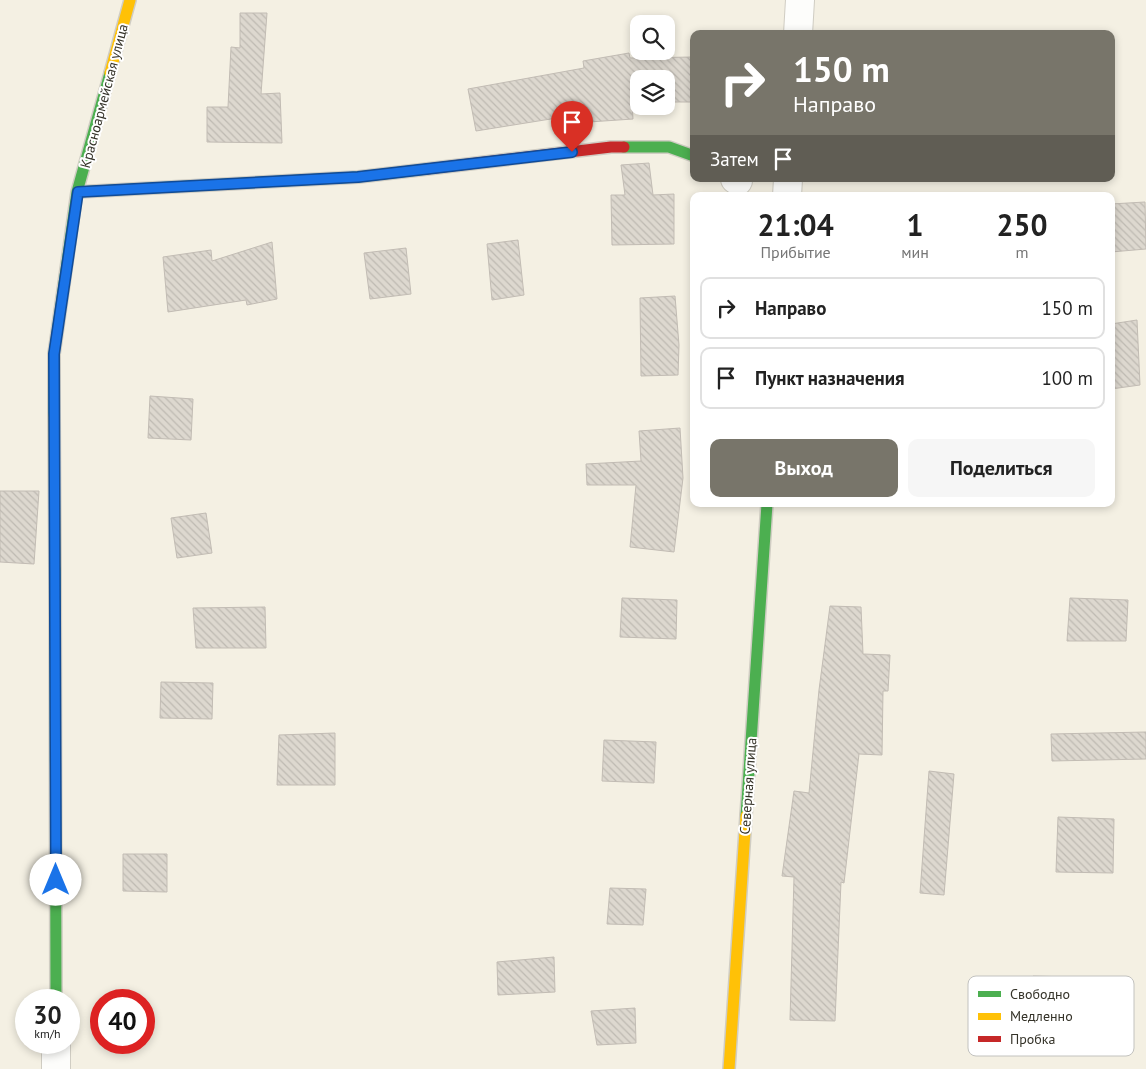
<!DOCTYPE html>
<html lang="ru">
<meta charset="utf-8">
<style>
body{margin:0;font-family:"PT Sans",sans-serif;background:#f6f6f6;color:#222;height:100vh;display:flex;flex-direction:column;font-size:19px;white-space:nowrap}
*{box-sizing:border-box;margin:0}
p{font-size:16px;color:#767676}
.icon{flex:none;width:28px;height:28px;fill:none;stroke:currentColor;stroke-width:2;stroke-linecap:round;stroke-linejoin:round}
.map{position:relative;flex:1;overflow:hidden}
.drawer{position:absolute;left:690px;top:192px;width:425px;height:315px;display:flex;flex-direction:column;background:#fff;border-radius:10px;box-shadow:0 2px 8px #0003}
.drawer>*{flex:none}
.hud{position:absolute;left:690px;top:30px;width:425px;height:152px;border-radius:10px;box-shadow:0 2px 8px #0003;background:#78756a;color:#fff;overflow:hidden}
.buttons{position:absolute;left:630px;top:15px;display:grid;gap:10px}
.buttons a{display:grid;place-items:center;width:45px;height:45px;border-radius:10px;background:#fff;box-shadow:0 2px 8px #0003;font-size:25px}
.speed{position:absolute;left:15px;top:989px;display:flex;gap:10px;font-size:25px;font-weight:700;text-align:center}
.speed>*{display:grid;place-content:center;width:65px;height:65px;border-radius:50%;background:#fff;box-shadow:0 2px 8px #0003;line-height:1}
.speed small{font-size:12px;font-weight:400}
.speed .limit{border:8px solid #d22;background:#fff;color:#111}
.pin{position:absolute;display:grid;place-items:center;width:42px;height:42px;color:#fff;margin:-51px -21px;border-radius:50% 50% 50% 0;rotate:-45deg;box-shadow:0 0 5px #0007}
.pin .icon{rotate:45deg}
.me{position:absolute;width:55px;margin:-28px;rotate:0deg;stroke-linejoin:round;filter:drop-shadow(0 0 4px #0008)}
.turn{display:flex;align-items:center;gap:18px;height:105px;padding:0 20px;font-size:22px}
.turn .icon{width:65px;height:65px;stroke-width:2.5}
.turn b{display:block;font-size:35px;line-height:42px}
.then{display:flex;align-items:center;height:48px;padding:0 20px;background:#0003;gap:10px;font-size:19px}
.eta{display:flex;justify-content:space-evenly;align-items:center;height:85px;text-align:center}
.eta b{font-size:30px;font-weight:600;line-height:35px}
.primary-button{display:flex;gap:10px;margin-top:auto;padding:10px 20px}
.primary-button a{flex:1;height:58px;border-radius:10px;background:#78756a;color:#fff;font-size:20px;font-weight:600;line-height:58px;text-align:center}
.primary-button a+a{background:#f6f6f6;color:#222}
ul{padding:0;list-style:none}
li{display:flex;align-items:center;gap:15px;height:62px;margin:0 10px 8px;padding:0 10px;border:2px solid #e0e0e0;border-radius:10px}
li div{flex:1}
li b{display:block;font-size:19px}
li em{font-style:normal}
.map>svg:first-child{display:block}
</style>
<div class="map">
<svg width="1146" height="1069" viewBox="0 0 1146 1069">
<defs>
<pattern id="building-back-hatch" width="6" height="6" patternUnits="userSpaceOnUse" patternTransform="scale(1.25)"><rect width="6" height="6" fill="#ddd8cf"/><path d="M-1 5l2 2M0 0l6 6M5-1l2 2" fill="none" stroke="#bebab2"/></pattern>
</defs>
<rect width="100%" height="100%" fill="#f4f0e3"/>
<path fill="url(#building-back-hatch)" stroke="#c2bcb4" d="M 240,13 L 267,13 L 261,94 L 280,93 L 282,143 L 207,142 L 207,107 L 228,107 L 231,47 L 240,48 Z
M 629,53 L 630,58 L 694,57 L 694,102 L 666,102 L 666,79 L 639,79 L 639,102 L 632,102 L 633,119 L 589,122 L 588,113 L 476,131 L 468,89 L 584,68 L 583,61 Z
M 649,163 L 653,195 L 674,194 L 674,244 L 612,245 L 611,195 L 625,195 L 621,165 Z
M 1145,202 L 1146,249 L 1111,252 L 1111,204 Z
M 518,240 L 524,295 L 492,300 L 487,244 Z
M 272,242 L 277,299 L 247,305 L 246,300 L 168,312 L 163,257 L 211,250 L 212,261 Z
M 406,248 L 411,294 L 370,299 L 364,253 Z
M 675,296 L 679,345 L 678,375 L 641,376 L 640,298 Z
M 1137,320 L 1140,385 L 1111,389 L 1111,324 Z
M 150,396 L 193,399 L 191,440 L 148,438 Z
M 680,428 L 683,478 L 674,552 L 630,547 L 636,485 L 587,485 L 586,464 L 641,461 L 639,431 Z
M 0,491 L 39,491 L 34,564 L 0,562 Z
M 206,513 L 212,553 L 177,558 L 171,518 Z
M 622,598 L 677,600 L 676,639 L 620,637 Z
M 1070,598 L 1128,600 L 1126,641 L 1067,641 Z
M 830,606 L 861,607 L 863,654 L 890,655 L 888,691 L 883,691 L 882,755 L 859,754 L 844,883 L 841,882 L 835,1021 L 790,1020 L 794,877 L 782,876 L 794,791 L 809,793 L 819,690 Z
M 265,607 L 266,648 L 196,648 L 193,608 Z
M 161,682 L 213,683 L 212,719 L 160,718 Z
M 1146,732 L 1146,759 L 1052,761 L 1051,734 Z
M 335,733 L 335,785 L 277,785 L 279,735 Z
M 604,740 L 656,742 L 654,783 L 602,781 Z
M 929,771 L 954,774 L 944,895 L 920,893 Z
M 1058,817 L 1114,819 L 1113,873 L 1056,872 Z
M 123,854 L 167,854 L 167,892 L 123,891 Z
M 610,888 L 646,889 L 643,925 L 607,924 Z
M 554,957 L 555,992 L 498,995 L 497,962 Z
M 1033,976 L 1107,978 L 1106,1018 L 1031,1016 Z
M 635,1008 L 636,1043 L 597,1045 L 591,1011 Z"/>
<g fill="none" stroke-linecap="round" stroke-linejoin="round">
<defs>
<path id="street" d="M 798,34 L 800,0
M 735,179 L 738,181
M 787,196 L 788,179
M 56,1042 L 56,1069"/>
<path id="fast" d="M 624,147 L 669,147 L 694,156
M 77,192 L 358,177 L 427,169
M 54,415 L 54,354 L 77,192 L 110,73
M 55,569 L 56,1000
M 746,816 L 767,504"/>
<path id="slow" d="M 110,73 L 130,0
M 54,415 L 55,569
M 729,1069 L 746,816"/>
<path id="jam" d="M 427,169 L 611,147 L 624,147"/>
</defs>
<use href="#street" stroke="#d0cdc3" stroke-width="30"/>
<use href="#fast" stroke="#d0cdc3" stroke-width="14"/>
<use href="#slow" stroke="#d0cdc3" stroke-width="14"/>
<use href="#jam" stroke="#d0cdc3" stroke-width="14"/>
<use href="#street" stroke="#fdfdfb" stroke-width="28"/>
<use href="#fast" stroke="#4caf50" stroke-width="11"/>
<use href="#slow" stroke="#ffc107" stroke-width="11"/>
<use href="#jam" stroke="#c62828" stroke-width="11"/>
</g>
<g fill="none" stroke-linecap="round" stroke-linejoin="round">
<defs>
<path id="route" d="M 56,880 L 54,354 L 78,192 L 358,177 L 572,152"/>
</defs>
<use href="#route" stroke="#114b97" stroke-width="12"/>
<use href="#route" stroke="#1a73e8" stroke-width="9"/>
</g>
<g text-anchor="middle" stroke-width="4" stroke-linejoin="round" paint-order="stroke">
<g font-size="14" fill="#353329" stroke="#fff">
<text transform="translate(104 96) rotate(-75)" y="5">Красноармейская улица</text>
<text transform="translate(748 786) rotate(-86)" y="5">Северная улица</text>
</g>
</g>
<rect x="968" y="976" width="166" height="80" rx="8" fill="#fff" stroke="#c2c2bf" stroke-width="1"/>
<rect x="978" y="991" width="23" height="6" fill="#4caf50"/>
<rect x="978" y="1013" width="23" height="7" fill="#ffc107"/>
<rect x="978" y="1036" width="23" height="6" fill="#c62828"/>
<g font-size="14" fill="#353329">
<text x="1010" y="999">Свободно</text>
<text x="1010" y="1021">Медленно</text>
<text x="1010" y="1044">Пробка</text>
</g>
</svg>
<div class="buttons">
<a><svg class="icon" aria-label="search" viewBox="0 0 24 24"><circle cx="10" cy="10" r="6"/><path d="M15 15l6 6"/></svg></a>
<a><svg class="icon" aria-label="layers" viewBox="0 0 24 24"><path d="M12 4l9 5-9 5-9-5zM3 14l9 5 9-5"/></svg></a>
</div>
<div class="speed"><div>30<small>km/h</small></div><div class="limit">40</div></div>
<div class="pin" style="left:572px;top:152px;background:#d93025"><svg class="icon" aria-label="arrive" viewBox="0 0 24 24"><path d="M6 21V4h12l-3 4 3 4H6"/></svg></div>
<svg class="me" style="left:56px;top:880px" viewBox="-20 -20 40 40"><circle r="19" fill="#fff"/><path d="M0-13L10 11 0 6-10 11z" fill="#1a73e8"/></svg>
<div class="hud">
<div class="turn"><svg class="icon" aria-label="right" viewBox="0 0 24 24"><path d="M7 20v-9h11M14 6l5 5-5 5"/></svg><div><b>150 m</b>Направо</div></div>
<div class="then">Затем<svg class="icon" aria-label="arrive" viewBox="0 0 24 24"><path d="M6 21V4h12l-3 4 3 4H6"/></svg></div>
</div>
<section class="drawer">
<div class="eta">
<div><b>21:04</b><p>Прибытие</p></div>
<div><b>1</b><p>мин</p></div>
<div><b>250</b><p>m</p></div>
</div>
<ul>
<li><svg class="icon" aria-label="right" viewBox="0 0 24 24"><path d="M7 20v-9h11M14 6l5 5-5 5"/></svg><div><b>Направо</b></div><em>150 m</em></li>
<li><svg class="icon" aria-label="arrive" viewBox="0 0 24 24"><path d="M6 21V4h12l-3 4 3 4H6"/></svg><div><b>Пункт назначения</b></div><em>100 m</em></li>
</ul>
<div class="primary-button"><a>Выход</a><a>Поделиться</a></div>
</section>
</div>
